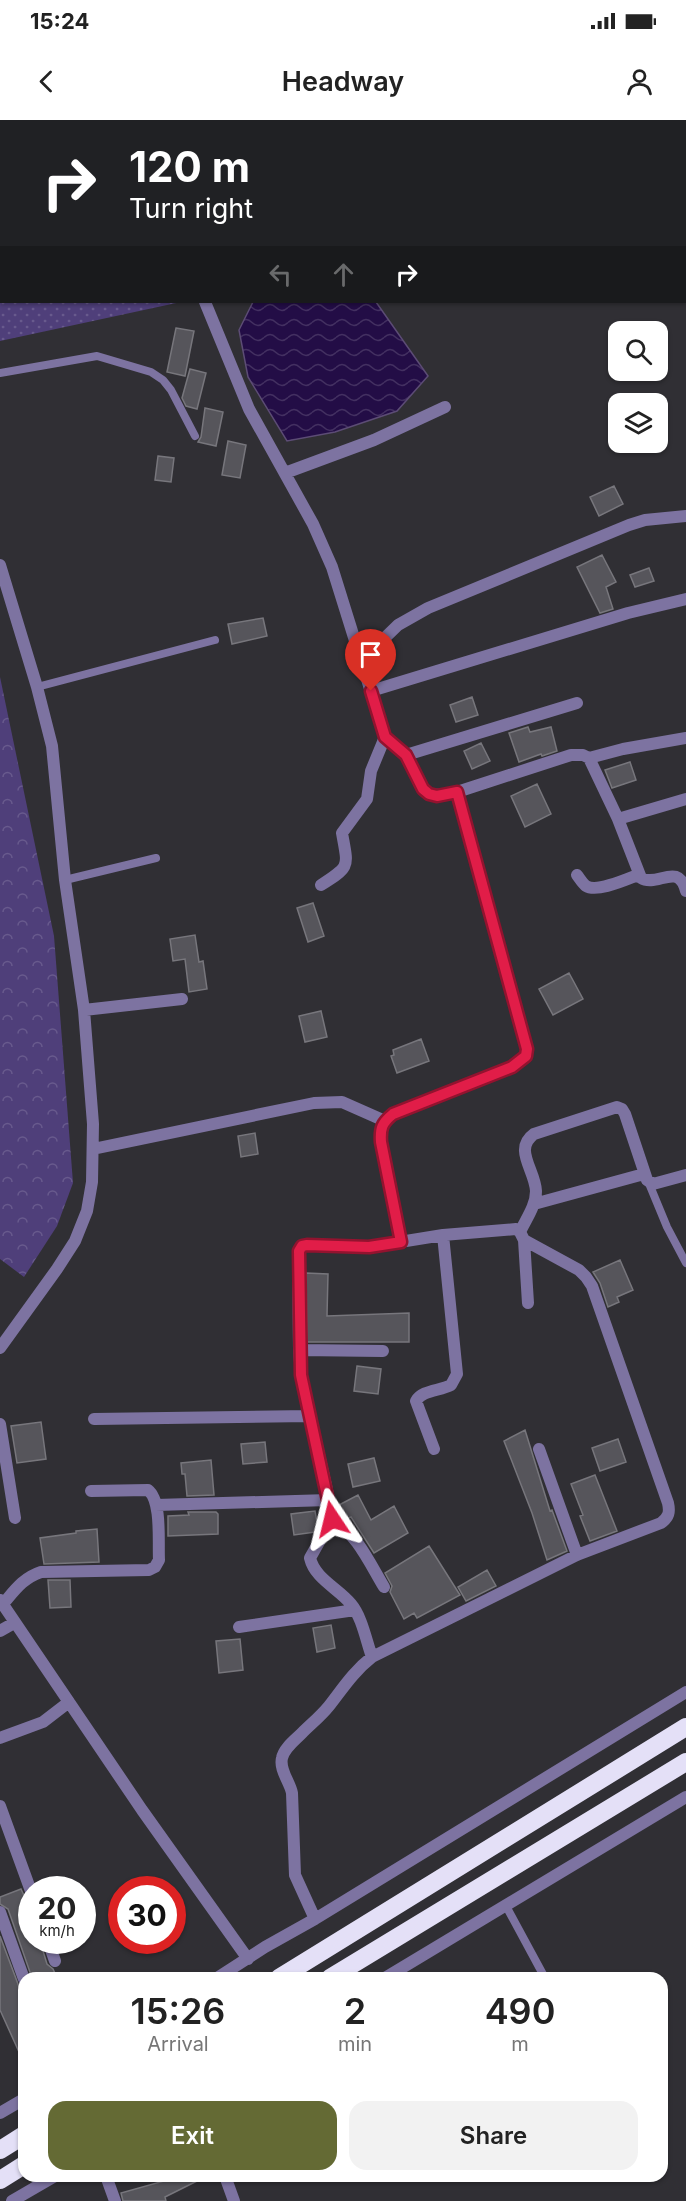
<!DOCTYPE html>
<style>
body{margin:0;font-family:Inter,sans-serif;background:#f2f2f2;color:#222;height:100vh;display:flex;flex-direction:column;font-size:22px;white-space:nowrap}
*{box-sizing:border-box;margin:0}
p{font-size:20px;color:#767676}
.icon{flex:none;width:33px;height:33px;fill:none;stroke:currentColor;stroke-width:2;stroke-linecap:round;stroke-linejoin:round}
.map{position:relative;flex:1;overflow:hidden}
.side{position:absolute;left:18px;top:1852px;width:650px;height:210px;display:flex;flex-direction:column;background:#fff;border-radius:18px;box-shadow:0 2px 4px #0004}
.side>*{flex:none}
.guide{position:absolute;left:0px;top:0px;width:687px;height:183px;box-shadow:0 2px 4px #0004;background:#202124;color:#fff;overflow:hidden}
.tools{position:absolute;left:608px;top:201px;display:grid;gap:12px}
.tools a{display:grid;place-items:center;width:60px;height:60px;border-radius:12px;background:#fff;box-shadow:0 2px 4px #0004;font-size:30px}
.speed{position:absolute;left:18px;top:1756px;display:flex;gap:12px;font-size:30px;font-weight:700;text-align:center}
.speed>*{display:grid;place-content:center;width:78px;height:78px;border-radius:50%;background:#fff;box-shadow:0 2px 4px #0004;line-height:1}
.speed small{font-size:15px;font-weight:400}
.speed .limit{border:9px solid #d22;background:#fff;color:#111}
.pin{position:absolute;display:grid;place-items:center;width:51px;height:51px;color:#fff;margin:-62px -26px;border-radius:50% 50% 50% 0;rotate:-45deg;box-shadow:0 0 6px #0007}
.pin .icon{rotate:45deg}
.me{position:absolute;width:66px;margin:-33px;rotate:350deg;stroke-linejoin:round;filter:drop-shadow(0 0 4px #0008)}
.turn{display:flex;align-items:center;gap:21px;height:126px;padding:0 30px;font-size:27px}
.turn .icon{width:78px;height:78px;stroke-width:2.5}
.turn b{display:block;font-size:42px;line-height:51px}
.lanes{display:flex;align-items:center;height:57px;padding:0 30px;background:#0003;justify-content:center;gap:30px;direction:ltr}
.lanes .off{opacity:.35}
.eta{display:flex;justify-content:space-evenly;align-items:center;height:102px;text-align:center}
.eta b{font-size:36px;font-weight:600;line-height:42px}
.primary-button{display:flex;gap:12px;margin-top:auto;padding:12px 30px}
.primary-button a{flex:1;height:69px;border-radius:18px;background:#646a34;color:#fff;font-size:24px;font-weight:600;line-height:69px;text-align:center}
.primary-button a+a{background:#f2f2f2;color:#222}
.status{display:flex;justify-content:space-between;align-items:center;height:42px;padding:0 30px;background:#fff;direction:ltr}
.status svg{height:16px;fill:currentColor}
header{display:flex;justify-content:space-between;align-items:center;height:78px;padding:0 30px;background:#fff;font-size:27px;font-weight:600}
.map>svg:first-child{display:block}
</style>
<div class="status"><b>15:24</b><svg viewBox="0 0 49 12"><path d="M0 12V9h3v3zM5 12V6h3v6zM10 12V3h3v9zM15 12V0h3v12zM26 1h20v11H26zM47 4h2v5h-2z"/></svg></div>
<header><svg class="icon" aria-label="back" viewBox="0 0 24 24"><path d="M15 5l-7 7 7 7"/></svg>Headway<svg class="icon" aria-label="person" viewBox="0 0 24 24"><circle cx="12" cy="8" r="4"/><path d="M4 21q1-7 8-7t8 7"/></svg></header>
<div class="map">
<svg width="686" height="2081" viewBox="0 0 686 2081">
<defs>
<pattern id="green-dots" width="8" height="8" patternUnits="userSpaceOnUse" patternTransform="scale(1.5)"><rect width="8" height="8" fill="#4f3f7a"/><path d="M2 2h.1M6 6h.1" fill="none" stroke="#685a8d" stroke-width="1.8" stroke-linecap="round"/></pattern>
<pattern id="forest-crowns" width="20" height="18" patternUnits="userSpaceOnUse" patternTransform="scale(1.5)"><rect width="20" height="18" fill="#4f3f7a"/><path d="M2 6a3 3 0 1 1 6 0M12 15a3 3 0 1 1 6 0" fill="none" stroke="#685a8d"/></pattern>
<pattern id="water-waves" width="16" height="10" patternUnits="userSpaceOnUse" patternTransform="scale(1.5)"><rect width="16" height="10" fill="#230d46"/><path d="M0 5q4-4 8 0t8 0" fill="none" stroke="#433061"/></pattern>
</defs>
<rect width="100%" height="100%" fill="#302f34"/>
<path fill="url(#green-dots)" d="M 0,50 L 1,50 L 2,182 L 181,182 L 0,221 Z"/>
<path fill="url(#forest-crowns)" d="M 0,557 L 54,816 L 73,1063 L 57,1106 L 24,1157 L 0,1139 Z"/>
<path fill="url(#water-waves)" stroke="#5c4c75" stroke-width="1.5" d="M 253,182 L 376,182 L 428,256 L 397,291 L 335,312 L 287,321 L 248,257 L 239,210 Z"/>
<path fill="#56555b" stroke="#77767c" stroke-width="1.5" d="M 176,208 L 194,211 L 185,256 L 167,252 Z
M 190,249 L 206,253 L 197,289 L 186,286 L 182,278 Z
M 205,288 L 223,292 L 216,326 L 198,322 L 201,317 Z
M 228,321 L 246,325 L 240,358 L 222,355 Z
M 158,336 L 174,338 L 171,362 L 155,360 Z
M 614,366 L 623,384 L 599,396 L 590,377 Z
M 602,435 L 616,462 L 606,467 L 613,489 L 600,493 L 577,447 Z
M 649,448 L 654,461 L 635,467 L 630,455 Z
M 263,498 L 267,516 L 232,524 L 228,504 Z
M 472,577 L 478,595 L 456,602 L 450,585 Z
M 528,607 L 530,612 L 551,607 L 557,631 L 542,636 L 541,634 L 519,642 L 509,613 Z
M 481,623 L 490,641 L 472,649 L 464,631 Z
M 630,642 L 636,660 L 612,668 L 605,650 Z
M 537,664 L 551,694 L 525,707 L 511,676 Z
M 313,783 L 324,816 L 308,822 L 297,788 Z
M 195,815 L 199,842 L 203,841 L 207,869 L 189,872 L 185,839 L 173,841 L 170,819 Z
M 569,853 L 583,879 L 553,895 L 539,869 Z
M 321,891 L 327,917 L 305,922 L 299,896 Z
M 421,919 L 429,941 L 397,953 L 391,936 L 394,935 L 393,930 Z
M 255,1013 L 258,1034 L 241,1037 L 238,1016 Z
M 620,1140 L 633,1170 L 617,1177 L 619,1182 L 608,1187 L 600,1163 L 593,1152 Z
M 306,1153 L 328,1154 L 327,1196 L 409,1193 L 409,1222 L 307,1222 Z
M 357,1246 L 381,1249 L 378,1274 L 354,1271 Z
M 41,1302 L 46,1339 L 17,1343 L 11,1306 Z
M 525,1310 L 550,1391 L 552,1390 L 567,1431 L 547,1440 L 532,1393 L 504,1321 Z
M 618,1319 L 626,1342 L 600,1351 L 592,1328 Z
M 265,1322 L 267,1342 L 243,1344 L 241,1324 Z
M 374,1338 L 380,1361 L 353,1367 L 348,1344 Z
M 211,1340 L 214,1375 L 187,1376 L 185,1354 L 182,1354 L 181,1343 Z
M 595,1355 L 617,1411 L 590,1421 L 580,1396 L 583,1395 L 571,1364 Z
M 358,1375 L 371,1400 L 394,1386 L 408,1413 L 374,1433 L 351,1397 L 346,1399 L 340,1391 L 339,1385 Z
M 315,1391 L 318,1408 L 315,1412 L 294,1415 L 291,1394 Z
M 188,1392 L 216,1392 L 218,1394 L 218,1414 L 168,1416 L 168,1396 L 189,1395 Z
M 97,1409 L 99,1442 L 44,1444 L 40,1418 L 76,1413 L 76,1411 Z
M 429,1426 L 460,1475 L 417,1498 L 414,1493 L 404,1499 L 390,1472 L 392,1466 L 385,1453 Z
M 487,1450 L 496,1466 L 466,1481 L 458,1467 Z
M 48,1460 L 70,1460 L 71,1487 L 50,1488 Z
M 331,1505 L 335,1528 L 317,1532 L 313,1508 Z
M 240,1519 L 243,1550 L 219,1553 L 216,1521 Z
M 21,1769 L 32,1793 L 32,1821 L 40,1821 L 47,1844 L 53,1849 L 57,1858 L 32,1858 L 8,1789 L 0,1784 L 0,1777 Z
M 0,1816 L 24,1880 L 24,1943 L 0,1890 Z
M 170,2056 L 207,2056 L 165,2077 L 166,2081 L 123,2081 L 121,2073 L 171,2059 Z"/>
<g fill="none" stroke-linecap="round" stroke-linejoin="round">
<path stroke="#7d73a1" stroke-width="8" d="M 0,253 L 97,236 L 151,252 L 163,260 L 171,270 L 195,316
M 37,567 L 215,520
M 65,760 L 156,738
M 648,1061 L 667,1107 L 686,1143
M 506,1786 L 545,1858"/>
<path stroke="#7d73a1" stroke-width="12" d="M 144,0 L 144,2
M 394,0 L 394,2
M 77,2 L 80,0
M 295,2 L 298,0
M 656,2 L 659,0
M 0,35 L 2,34
M 205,182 L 249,289 L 313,404 L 332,447 L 385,617 C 392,624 401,629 406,636 C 426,664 411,682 457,672 L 571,635 L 583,635 L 589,638 L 623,629 L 686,618
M 285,353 L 374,320 L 445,287
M 0,445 L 37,567 L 52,626 L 65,760 L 84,890 L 93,1004 L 92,1062 L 87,1091 L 75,1121 L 57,1149 L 0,1228
M 362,540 L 398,505 L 428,488 L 629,405 L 645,400 L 686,396
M 371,571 L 628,493 L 686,479
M 406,635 L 577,583
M 589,638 L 618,699 L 641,758 C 657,768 678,741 686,771
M 618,699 L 686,679
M 577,755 C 580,759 583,764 586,766 C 597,773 627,759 638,755
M 321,765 C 351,746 348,747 342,713 L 367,679 L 371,651 L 385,617
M 84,890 L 182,879
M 93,1029 L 314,983 L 342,982 L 385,1001
M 534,1084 L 644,1054
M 520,1112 C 526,1099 536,1086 536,1071 C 535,1050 513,1029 534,1014 L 617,987 L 622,989 L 625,994 L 647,1060 L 653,1064 L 686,1055
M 401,1122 L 381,1022 C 380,1008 382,1003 393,994 L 512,947 L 526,936 L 527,929 L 457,672
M 299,1230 L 298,1137 L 302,1126 L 307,1125 L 369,1127 L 443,1115 L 516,1109 L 520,1112 L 524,1120 L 528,1183
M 94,1299 L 310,1296
M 0,1304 L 15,1398
M 434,1329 L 416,1281 C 422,1270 440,1271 451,1265 L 457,1254 L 443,1115
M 539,1329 L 577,1435
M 156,1385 L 329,1380
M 332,1399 C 357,1414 369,1442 384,1467
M 0,1480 L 142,1690 L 248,1839
M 3,1484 C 15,1470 23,1458 41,1452 L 149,1450 L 155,1447 L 159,1440 C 158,1422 162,1381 148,1370 L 91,1371
M 239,1507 L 355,1490
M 0,1511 L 14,1503
M 372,1537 L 577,1435 L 661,1403 C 669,1397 670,1392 668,1383 L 592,1166 L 586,1157 L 579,1150 L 524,1120
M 0,1618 L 43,1602 L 69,1582
M 0,1686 L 32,1774
M 0,1792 L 24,1859
M 315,1799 L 295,1755 L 292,1673 C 290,1662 279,1650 282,1638 C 284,1628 295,1620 302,1613 C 311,1604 321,1596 329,1586 C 343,1568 354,1551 372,1537 C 366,1520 362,1497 351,1484 C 338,1468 315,1459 310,1438 L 332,1399 L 332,1392 L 301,1255 L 299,1230 L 383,1231
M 48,1821 L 55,1841
M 217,1858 L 265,1827 L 315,1799 L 686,1572
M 385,1858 L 686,1677
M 0,1993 L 24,1979
M 106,2056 L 115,2081
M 225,2056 L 234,2081
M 12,2081 L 55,2056"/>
<path stroke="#e4e0f7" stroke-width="18" d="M 279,1858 L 686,1607
M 330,1858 L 686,1642
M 0,2030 L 24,2015
M 0,2060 L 24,2045"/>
</g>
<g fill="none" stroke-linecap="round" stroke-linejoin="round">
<defs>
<path id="route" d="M 332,1399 L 301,1255 L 299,1131 L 302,1126 L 307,1125 L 369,1127 L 401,1122 L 381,1022 C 380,1008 382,1003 393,994 L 512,947 L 526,936 L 527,929 L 457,672 L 437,676 L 429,674 L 423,669 L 406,635 L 385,617 L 371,571"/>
</defs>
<use href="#route" stroke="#92132f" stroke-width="15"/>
<use href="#route" stroke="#e11d48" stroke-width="10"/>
</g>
</svg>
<div class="tools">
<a><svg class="icon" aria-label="search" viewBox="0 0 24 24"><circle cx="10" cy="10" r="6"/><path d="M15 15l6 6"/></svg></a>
<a><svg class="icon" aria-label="layers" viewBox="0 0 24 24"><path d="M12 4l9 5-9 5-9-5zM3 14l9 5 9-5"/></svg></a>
</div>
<div class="speed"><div>20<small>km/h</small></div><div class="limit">30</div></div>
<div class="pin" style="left:371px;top:571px;background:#d93025"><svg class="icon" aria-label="arrive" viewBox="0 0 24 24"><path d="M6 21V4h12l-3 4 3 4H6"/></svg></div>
<svg class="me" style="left:332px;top:1399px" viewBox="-20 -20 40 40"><path d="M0-17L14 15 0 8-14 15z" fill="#e11d48" stroke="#fff" stroke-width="4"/></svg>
<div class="guide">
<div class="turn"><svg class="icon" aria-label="right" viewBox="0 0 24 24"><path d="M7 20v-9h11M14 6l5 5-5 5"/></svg><div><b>120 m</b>Turn right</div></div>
<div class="lanes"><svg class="icon off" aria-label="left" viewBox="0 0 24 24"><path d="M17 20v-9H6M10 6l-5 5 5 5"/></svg><svg class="icon off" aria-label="ahead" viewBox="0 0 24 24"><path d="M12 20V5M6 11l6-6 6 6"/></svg><svg class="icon" aria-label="right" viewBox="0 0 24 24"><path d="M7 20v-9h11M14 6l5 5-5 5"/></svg></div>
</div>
<section class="side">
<div class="eta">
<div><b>15:26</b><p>Arrival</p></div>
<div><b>2</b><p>min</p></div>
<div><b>490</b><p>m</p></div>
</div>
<div class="primary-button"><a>Exit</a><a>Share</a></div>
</section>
</div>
